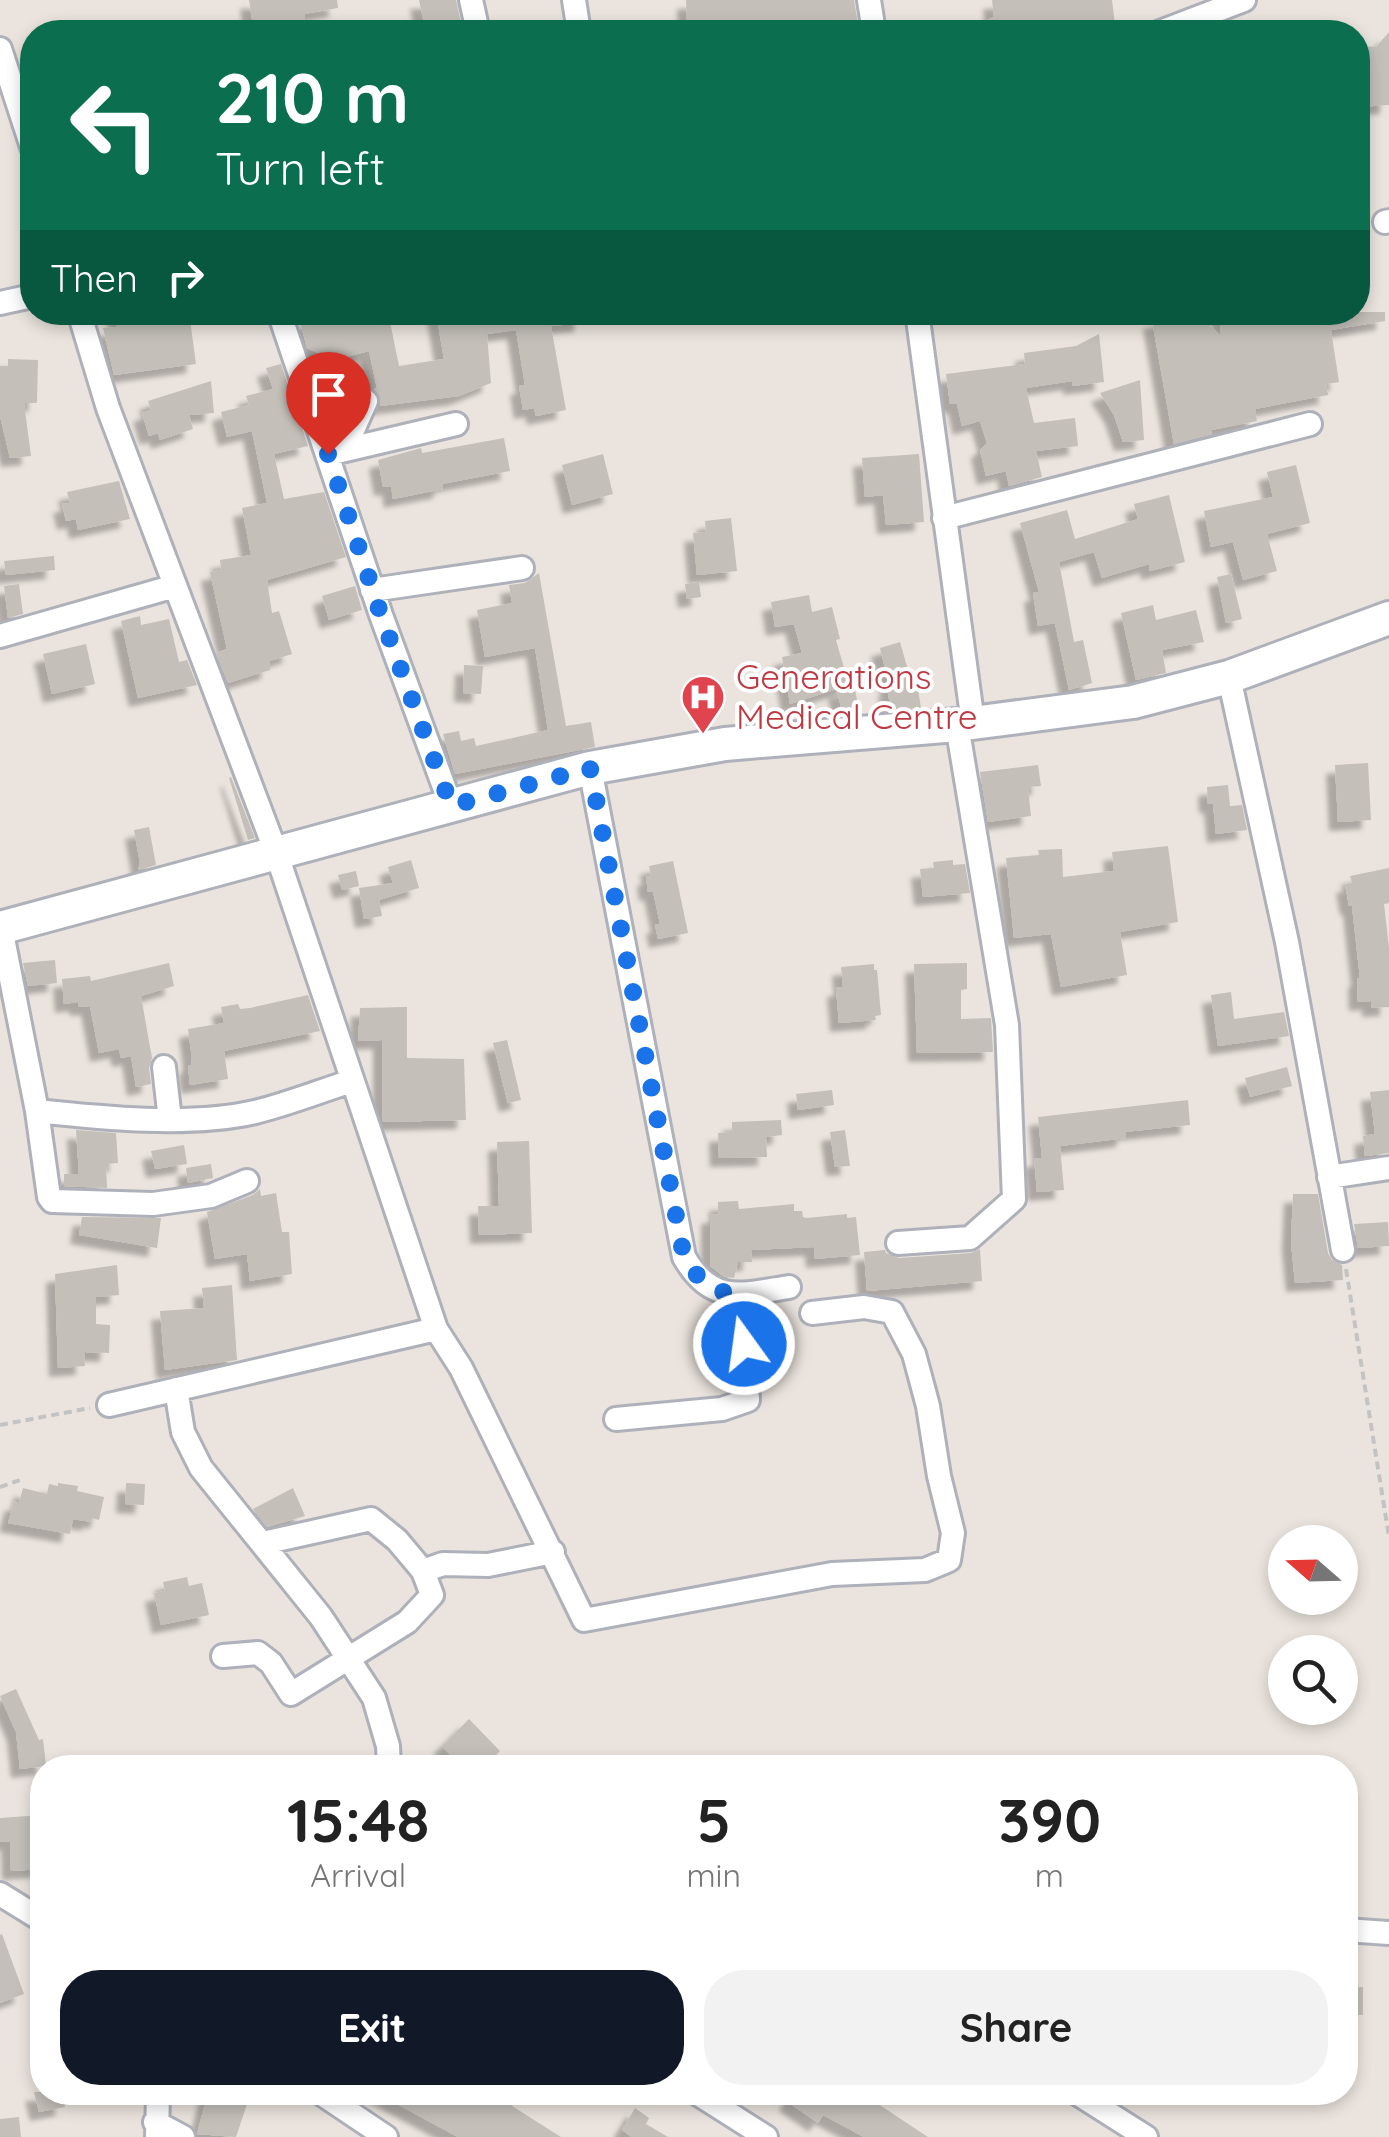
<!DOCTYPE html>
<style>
body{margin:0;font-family:Quicksand,sans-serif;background:#f2f2f2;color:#222;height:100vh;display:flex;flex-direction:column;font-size:38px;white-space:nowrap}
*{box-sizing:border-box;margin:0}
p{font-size:32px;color:#767676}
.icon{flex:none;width:55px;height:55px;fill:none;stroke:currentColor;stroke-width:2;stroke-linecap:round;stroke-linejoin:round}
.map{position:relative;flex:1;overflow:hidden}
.sheet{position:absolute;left:30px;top:1755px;width:1328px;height:350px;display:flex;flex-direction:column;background:#fff;border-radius:40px;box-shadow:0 5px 15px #0003}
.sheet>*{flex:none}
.hud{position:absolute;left:20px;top:20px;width:1350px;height:305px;border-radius:40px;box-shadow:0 5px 15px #0003;background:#0b6e4f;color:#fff;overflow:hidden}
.needle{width:65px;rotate:290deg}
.tools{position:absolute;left:1268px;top:1525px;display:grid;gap:20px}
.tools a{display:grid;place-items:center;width:90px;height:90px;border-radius:50%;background:#fff;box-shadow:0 5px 15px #0003;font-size:50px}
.pin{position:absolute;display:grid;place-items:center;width:85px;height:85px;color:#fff;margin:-102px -42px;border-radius:50% 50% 50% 0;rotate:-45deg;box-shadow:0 0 10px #0007}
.pin .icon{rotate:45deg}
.me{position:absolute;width:110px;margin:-55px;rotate:346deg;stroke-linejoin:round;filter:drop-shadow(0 0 8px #0008)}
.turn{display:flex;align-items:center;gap:35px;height:210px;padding:0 30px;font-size:45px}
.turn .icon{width:130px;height:130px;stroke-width:2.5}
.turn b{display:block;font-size:70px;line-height:85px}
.then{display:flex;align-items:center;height:95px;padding:0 30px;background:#0003;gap:20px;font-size:38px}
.eta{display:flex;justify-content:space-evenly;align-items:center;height:170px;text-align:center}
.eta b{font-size:60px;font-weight:800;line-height:70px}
.action{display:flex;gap:20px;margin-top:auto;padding:20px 30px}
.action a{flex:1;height:115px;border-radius:40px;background:#111827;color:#fff;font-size:40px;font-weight:800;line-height:115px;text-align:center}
.action a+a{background:#f2f2f2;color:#222}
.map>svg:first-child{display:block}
</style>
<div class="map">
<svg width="1389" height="2137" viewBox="0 0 1389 2137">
<defs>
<filter id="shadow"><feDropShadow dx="-9" dy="9" stdDeviation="2.5" flood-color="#0004"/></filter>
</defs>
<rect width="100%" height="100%" fill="#ebe4de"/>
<path fill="#c4bfb9" filter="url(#shadow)" d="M 249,0 L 337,0 L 338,8 L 304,14 L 307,32 L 254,32 Z
M 419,0 L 456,0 L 463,32 L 426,32 Z
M 686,0 L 854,0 L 859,31 L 692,30 L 692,23 L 687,23 Z
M 992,0 L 1112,0 L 1116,32 L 959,32 L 994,17 Z
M 1389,32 L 1389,105 L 1358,107 L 1358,74 L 1360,74 L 1362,46 L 1376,47 Z
M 116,312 L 189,312 L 196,364 L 114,375 L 103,328 L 117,327 Z
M 337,312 L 388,312 L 399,366 L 444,359 L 436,312 L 583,312 L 583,323 L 551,326 L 566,410 L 536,416 L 534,408 L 523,410 L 519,386 L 525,385 L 516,330 L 487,334 L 491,383 L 459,396 L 380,406 L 381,399 L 374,388 L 377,388 L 369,351 L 334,360 L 307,348 L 300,322 Z
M 1168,312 L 1196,312 L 1221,336 L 1220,312 L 1385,312 L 1385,321 L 1331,330 L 1339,382 L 1326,384 L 1328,395 L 1255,409 L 1257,421 L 1211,430 L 1212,434 L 1174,444 L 1152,320 L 1169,317 Z
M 1099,334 L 1104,382 L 1072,386 L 1072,381 L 1026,388 L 1034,423 L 1075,418 L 1078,446 L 1036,451 L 1042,477 L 1009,486 L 1006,471 L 986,476 L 980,450 L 987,443 L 980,421 L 962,426 L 957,404 L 950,404 L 946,374 L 1025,364 L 1024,353 L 1076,346 Z
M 8,359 L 38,360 L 37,403 L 24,403 L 31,456 L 10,458 L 0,416 L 0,366 L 8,366 Z
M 281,364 L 308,446 L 274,454 L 284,499 L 324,492 L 346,557 L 267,580 L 272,613 L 279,611 L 292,654 L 270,661 L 270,670 L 228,683 L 216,653 L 227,649 L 210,572 L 221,570 L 220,560 L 251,555 L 242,508 L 267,503 L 252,431 L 227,437 L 221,412 L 249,405 L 246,396 L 273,389 L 266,368 Z
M 1140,380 L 1144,440 L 1123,442 L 1114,415 L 1100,393 Z
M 211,381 L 214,413 L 189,415 L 193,429 L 160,440 L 158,433 L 149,436 L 142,413 L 151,410 L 148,401 Z
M 504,438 L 510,471 L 442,484 L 443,489 L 393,499 L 391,486 L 383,487 L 378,460 L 421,448 L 422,453 Z
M 603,454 L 613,494 L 572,505 L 562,465 Z
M 919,454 L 924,522 L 886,525 L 883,495 L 865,497 L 862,458 Z
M 1296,465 L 1310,523 L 1267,534 L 1277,571 L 1243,580 L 1233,542 L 1211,547 L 1204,511 L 1273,497 L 1267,472 Z
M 119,481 L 130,519 L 78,530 L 76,519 L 66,521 L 62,504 L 70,503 L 67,492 Z
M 1169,495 L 1185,562 L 1150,571 L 1149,564 L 1102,578 L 1094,552 L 1059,562 L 1074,642 L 1083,640 L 1092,683 L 1069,690 L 1055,623 L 1038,626 L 1033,593 L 1039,592 L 1020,523 L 1067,510 L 1075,539 L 1138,519 L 1134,504 Z
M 731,518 L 737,571 L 697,575 L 693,533 L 706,532 L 705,521 Z
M 54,556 L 55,570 L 6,575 L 4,561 Z
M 539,573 L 566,726 L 591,722 L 595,747 L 455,774 L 443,734 L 459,731 L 461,741 L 474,738 L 476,746 L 548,730 L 535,648 L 485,657 L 477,610 L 512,603 L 509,585 L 525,583 Z
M 1231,574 L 1242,619 L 1226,623 L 1217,577 Z
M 699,582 L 701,597 L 687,599 L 685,584 Z
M 19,584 L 23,614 L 8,618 L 4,586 Z
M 355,586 L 362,610 L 329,620 L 322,596 Z
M 809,595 L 812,612 L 832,607 L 840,639 L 836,640 L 849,685 L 790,704 L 782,657 L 802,653 L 794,624 L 775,627 L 771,602 Z
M 1153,605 L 1156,620 L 1196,610 L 1204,642 L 1162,650 L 1166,673 L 1136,680 L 1121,613 Z
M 140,616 L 141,625 L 169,619 L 179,662 L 187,660 L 197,685 L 138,698 L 121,621 Z
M 900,642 L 912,684 L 917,683 L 921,708 L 891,710 L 887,688 L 890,688 L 880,648 Z
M 86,644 L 95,684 L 52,694 L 43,654 Z
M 464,665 L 483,666 L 481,694 L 463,693 Z
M 854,686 L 859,708 L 842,712 L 837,690 Z
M 1368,763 L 1371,820 L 1338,822 L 1335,765 Z
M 1038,765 L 1041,786 L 1028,787 L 1031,816 L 988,822 L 980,772 Z
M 231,777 L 255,838 L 248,840 L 229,778 Z
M 1228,785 L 1230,806 L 1242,805 L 1247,830 L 1216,834 L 1213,804 L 1208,804 L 1207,787 Z
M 149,827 L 156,865 L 138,870 L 140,863 L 134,830 Z
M 1168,846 L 1178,922 L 1120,932 L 1127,975 L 1061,987 L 1051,934 L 1014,938 L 1006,858 L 1039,855 L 1038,850 L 1062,849 L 1063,877 L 1114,871 L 1112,852 Z
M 411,860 L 419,888 L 379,900 L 382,916 L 364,919 L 359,888 L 393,883 L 388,867 Z
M 953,860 L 953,865 L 965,864 L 970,893 L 923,897 L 920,869 L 934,868 L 933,862 Z
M 673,861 L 688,933 L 658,939 L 655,925 L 660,924 L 653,891 L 648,892 L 646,877 L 651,876 L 649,866 Z
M 1389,868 L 1389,903 L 1384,904 L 1389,948 L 1389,1007 L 1371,1008 L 1371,1001 L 1358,1002 L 1357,979 L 1360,978 L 1352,906 L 1349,906 L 1345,884 L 1352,883 L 1350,876 Z
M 356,871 L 359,886 L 342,890 L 338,875 Z
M 55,960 L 57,983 L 28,986 L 23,963 Z
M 169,963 L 174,986 L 141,996 L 152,1058 L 149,1068 L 151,1084 L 136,1087 L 131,1056 L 121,1058 L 119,1049 L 99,1053 L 90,1006 L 79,1007 L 78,1002 L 64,1004 L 62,979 L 90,976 L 91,981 Z
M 967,963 L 967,989 L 961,990 L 961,1019 L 991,1018 L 993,1052 L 917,1053 L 914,964 Z
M 874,964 L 874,970 L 877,970 L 881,1015 L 875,1016 L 876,1020 L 839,1023 L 836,988 L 843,987 L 841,967 Z
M 1231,992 L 1234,1019 L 1284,1012 L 1289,1036 L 1218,1046 L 1211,995 Z
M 308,995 L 320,1031 L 224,1051 L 228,1079 L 190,1085 L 188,1066 L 191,1065 L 192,1058 L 188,1029 L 224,1023 L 221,1007 L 238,1004 L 240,1009 L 250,1008 Z
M 407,1007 L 407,1058 L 464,1059 L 466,1120 L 382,1122 L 382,1040 L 358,1041 L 360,1008 Z
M 507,1040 L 521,1100 L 508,1103 L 493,1043 Z
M 1287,1067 L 1292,1086 L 1250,1097 L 1245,1078 Z
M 832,1090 L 834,1105 L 798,1110 L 796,1094 Z
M 1389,1090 L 1389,1153 L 1365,1156 L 1363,1136 L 1375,1134 L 1370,1092 Z
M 1188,1100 L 1190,1125 L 1125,1132 L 1126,1138 L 1060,1146 L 1064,1190 L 1037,1192 L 1034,1158 L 1042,1158 L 1038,1117 Z
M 781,1120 L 782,1135 L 766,1137 L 767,1157 L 719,1158 L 718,1133 L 732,1132 L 732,1122 Z
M 76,1130 L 116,1133 L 118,1163 L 106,1164 L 107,1188 L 64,1186 L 64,1174 L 79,1174 Z
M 845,1130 L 850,1166 L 835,1167 L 830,1132 Z
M 529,1141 L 532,1233 L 479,1235 L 478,1206 L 499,1206 L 497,1142 Z
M 184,1145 L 187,1164 L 155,1169 L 151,1151 Z
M 211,1164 L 213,1178 L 188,1183 L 186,1168 Z
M 260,1189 L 261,1196 L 276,1193 L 282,1232 L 289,1232 L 292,1274 L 250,1281 L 247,1254 L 215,1259 L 207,1212 L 253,1195 Z
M 1293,1194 L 1318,1194 L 1328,1253 L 1332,1260 L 1342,1265 L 1343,1280 L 1295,1283 L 1291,1242 Z
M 738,1201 L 739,1209 L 794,1204 L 794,1211 L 802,1211 L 803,1217 L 807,1218 L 847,1214 L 847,1218 L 856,1217 L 860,1255 L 815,1259 L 814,1247 L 751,1250 L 752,1262 L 738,1262 L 734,1278 L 723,1276 L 710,1266 L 710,1215 L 718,1214 L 718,1202 Z
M 82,1217 L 161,1218 L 157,1248 L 79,1235 Z
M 1388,1222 L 1389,1246 L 1358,1248 L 1354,1224 Z
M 980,1249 L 982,1281 L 867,1291 L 864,1252 L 885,1250 L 886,1253 L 899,1258 L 971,1253 Z
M 117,1265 L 119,1295 L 96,1297 L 96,1324 L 110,1325 L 109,1353 L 84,1352 L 85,1366 L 58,1368 L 55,1274 Z
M 232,1285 L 237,1360 L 165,1370 L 160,1311 L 204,1308 L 202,1288 Z
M 58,1483 L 78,1486 L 77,1491 L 104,1497 L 99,1520 L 92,1518 L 91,1522 L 73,1519 L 70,1534 L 8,1523 L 14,1501 L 19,1503 L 23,1488 L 47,1494 L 49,1484 L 58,1486 Z
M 126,1483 L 145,1484 L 144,1505 L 125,1504 Z
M 293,1488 L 305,1516 L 267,1527 L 253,1509 Z
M 187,1577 L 189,1586 L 202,1583 L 209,1615 L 161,1625 L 154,1593 L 165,1591 L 163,1582 Z
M 16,1689 L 39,1740 L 43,1739 L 46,1766 L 20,1769 L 16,1732 L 0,1696 Z
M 469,1719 L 500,1751 L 484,1768 L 463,1768 L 442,1746 Z
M 42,1815 L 41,1869 L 11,1871 L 10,1841 L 0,1842 L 0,1818 Z
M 2,1934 L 24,1994 L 0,2003 L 0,1935 Z
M 1363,1987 L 1363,2015 L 1345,2015 L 1345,1988 Z
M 34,2092 L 62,2092 L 65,2107 L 39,2112 Z
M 208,2092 L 251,2092 L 236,2137 L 197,2134 Z
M 375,2092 L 520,2092 L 512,2106 L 561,2137 L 458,2137 Z
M 794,2092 L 860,2092 L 928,2137 L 864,2137 L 823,2115 L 818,2123 L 788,2102 Z
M 635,2108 L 649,2118 L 646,2124 L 668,2137 L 632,2137 L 622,2130 Z
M 19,2117 L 21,2137 L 0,2137 L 0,2119 Z"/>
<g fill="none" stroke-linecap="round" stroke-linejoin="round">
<defs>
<path id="street" d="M 471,0 L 478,32
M 574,0 L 579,32
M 869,0 L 874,32
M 1160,32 L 1244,0
M 0,49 L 32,147
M 1385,222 L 1389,221
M 0,303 L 32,296
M 79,312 L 108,408 L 277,855 L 436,1329 L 461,1368 L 584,1620 L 832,1574 L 925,1570 L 949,1560 L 953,1533 L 939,1476 L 928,1406 L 914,1354 L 892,1312 L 864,1307 L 812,1313
M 279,312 L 381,615 L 451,806
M 917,312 L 973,723
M 344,450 L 366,401
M 328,454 L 456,424
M 944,518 L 1310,424
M 372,590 L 522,568
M 0,636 L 175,586
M 1229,677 L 1287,942 L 1343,1250
M 590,768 L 684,1257 C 712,1306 743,1294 789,1287
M 1,928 L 37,1111 L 49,1197 L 52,1201 L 153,1204 L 211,1196 L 247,1181
M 164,1067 L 170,1120
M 37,1111 C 101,1118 191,1127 255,1112 C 288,1104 320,1091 352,1081
M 1329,1177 L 1389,1168
M 898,1243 L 970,1238 L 1014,1199 L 1007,1025 L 957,725
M 176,1389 L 183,1432 L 201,1468 L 321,1617 L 374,1698 L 388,1746 L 389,1768
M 109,1405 L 436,1329
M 616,1419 L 722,1409 L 748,1400 L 744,1345 L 733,1296
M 263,1543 L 371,1519 L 397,1540 L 423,1571 L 443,1564 L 488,1565 L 553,1552
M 223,1656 L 258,1653 L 271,1663 L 291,1694 L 407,1622 L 432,1595 L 423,1571
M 0,1894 L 42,1920
M 1345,1930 L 1389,1933
M 319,2092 L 386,2137
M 695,2092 L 766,2137
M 1075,2092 L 1146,2137
M 155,2122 L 183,2137
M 157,2137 L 158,2092"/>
<path id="secondary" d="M 0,928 L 590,768 L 725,744 L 957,725 L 1133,702 L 1229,677 L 1389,618"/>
</defs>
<use href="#street" stroke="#aeb1ba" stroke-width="28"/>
<use href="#secondary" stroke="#aeb1ba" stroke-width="38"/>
<path stroke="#c3c3c3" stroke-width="4" stroke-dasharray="8 5" stroke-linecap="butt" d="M 1346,1269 L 1389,1537
M 0,1425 L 90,1408
M 0,1487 L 20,1480"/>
<use href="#street" stroke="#fff" stroke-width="22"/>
<use href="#secondary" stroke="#fff" stroke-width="32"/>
</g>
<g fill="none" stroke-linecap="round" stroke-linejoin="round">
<path stroke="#1a73e8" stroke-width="18" stroke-dasharray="0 32.4" d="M 328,454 L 381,615 L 451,806 L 590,768 L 684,1257 L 702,1282 L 732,1296 L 744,1344"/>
</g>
<defs>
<symbol id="hospital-pin" viewBox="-11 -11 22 30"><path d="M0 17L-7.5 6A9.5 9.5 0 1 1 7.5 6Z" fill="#e0444e" stroke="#fff"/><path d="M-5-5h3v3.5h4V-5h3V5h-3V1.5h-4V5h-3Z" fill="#fff"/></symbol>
</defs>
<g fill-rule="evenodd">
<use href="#hospital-pin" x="678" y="672" width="50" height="68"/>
</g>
<g text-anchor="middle" stroke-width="8" stroke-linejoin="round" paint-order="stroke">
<g font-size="35" fill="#be3a42" stroke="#fff" text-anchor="start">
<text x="736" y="689">Generations<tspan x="736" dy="40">Medical Centre</tspan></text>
</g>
</g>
</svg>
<div class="tools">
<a><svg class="needle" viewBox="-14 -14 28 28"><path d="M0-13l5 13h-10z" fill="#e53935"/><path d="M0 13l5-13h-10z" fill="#767676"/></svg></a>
<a><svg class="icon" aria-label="search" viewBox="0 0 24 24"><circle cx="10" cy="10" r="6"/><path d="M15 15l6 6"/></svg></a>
</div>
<div class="pin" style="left:328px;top:454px;background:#d93025"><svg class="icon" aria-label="arrive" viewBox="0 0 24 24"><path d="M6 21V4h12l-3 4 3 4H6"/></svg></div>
<svg class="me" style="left:744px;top:1344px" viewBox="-20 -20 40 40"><circle r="17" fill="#1a73e8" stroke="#fff" stroke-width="3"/><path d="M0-11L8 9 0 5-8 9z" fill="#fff"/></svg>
<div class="hud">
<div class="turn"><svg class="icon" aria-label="left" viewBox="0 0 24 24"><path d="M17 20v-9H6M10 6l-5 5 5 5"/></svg><div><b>210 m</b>Turn left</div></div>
<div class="then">Then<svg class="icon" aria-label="right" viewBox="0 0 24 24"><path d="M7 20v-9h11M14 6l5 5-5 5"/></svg></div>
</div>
<section class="sheet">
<div class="eta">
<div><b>15:48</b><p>Arrival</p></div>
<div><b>5</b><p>min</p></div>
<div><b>390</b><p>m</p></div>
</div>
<div class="action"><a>Exit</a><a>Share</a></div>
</section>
</div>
